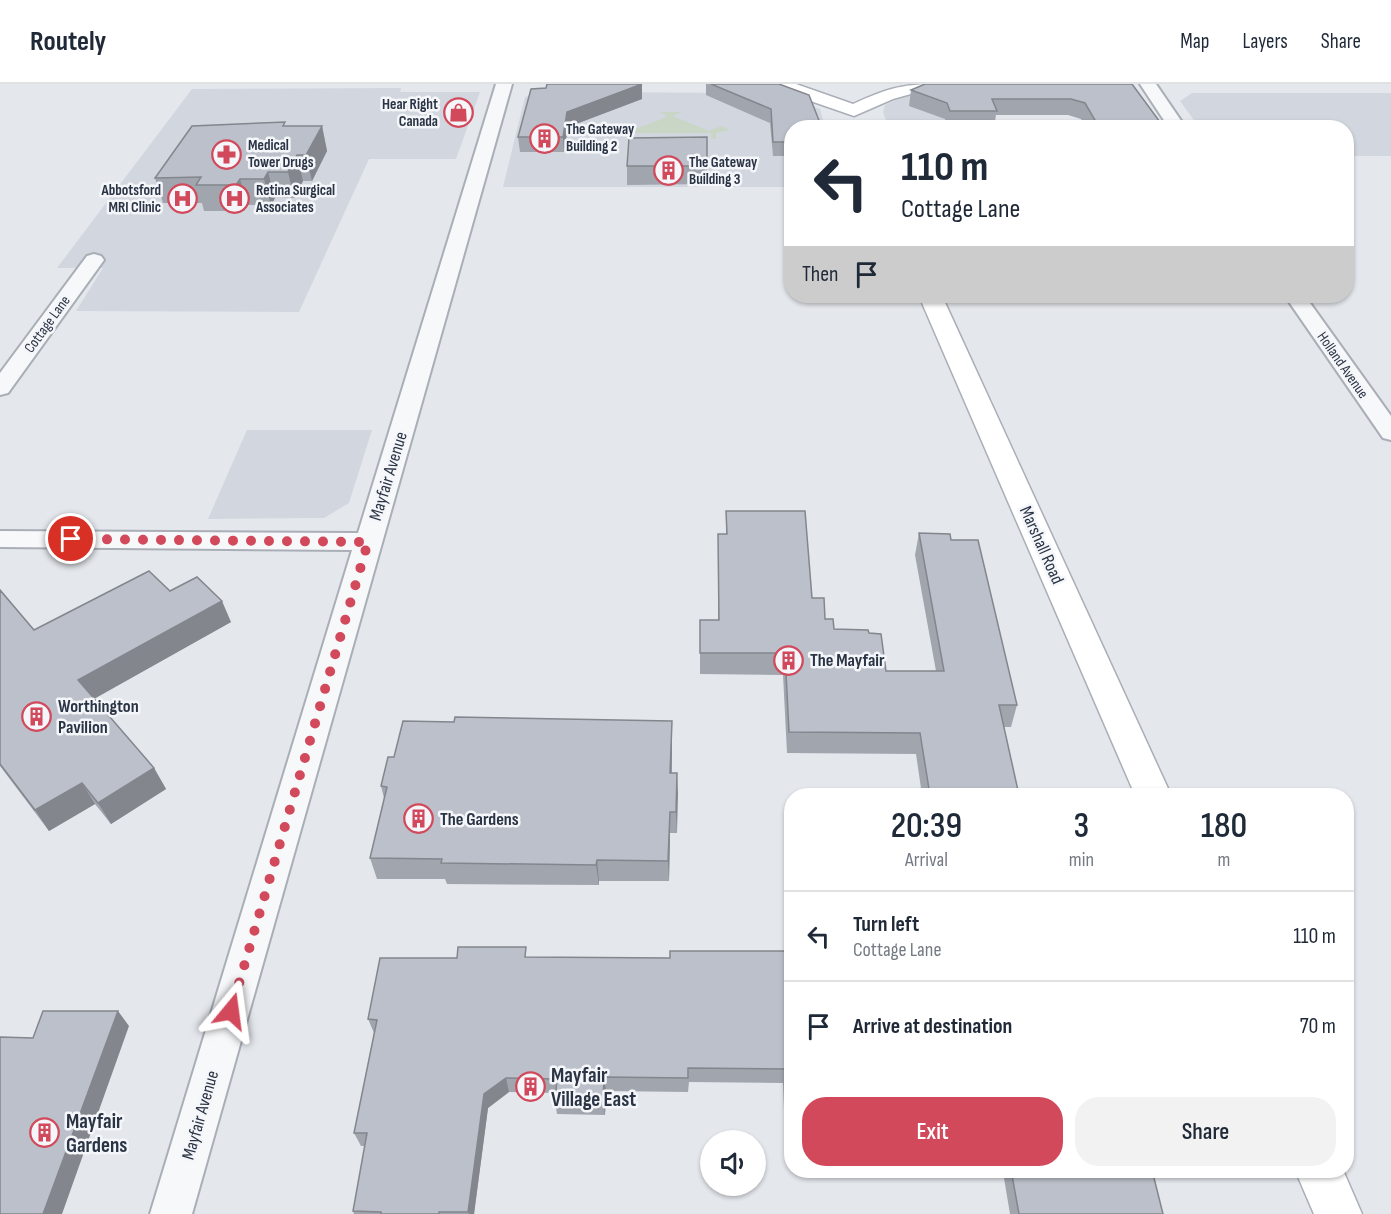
<!DOCTYPE html>
<style>
body{margin:0;font-family:"Sofia Sans Condensed",sans-serif;background:#f2f2f3;color:#1f2937;height:100vh;display:flex;flex-direction:column;font-size:22px;white-space:nowrap}
*{box-sizing:border-box;margin:0}
p{font-size:20px;color:#747a83}
.icon{flex:none;width:33px;height:33px;fill:none;stroke:currentColor;stroke-width:2;stroke-linecap:round;stroke-linejoin:round}
.map{position:relative;flex:1;overflow:hidden}
.sheet{position:absolute;left:784px;top:704px;width:570px;height:390px;display:flex;flex-direction:column;background:#fff;border-radius:24px;box-shadow:0 2px 4px #0004}
.sheet>*{flex:none}
.top-card{position:absolute;left:784px;top:36px;width:570px;height:183px;border-radius:24px;box-shadow:0 2px 4px #0004;background:#fff;color:#1f2937;overflow:hidden}
.tools{position:absolute;left:700px;top:1046px;display:grid;gap:12px}
.tools a{display:grid;place-items:center;width:66px;height:66px;border-radius:50%;background:#fff;box-shadow:0 2px 4px #0004;font-size:30px}
.pin{position:absolute;display:grid;place-items:center;width:51px;height:51px;color:#fff;margin:-26px;border:3px solid #fff;border-radius:50%;box-shadow:0 2px 6px #0007}
.me{position:absolute;width:66px;margin:-33px;rotate:16deg;stroke-linejoin:round;filter:drop-shadow(0 0 4px #0008)}
.turn{display:flex;align-items:center;gap:21px;height:126px;padding:0 18px;font-size:27px}
.turn .icon{width:78px;height:78px;stroke-width:2.5}
.turn b{display:block;font-size:42px;line-height:51px}
.then{display:flex;align-items:center;height:57px;padding:0 18px;background:#0003;gap:12px;font-size:22px}
.eta{display:flex;justify-content:space-evenly;align-items:center;height:102px;text-align:center}
.eta b{font-size:36px;font-weight:600;line-height:42px}
.primary-button{display:flex;gap:12px;margin-top:auto;padding:12px 18px}
.primary-button a{flex:1;height:69px;border-radius:24px;background:#d1495b;color:#fff;font-size:24px;font-weight:600;line-height:69px;text-align:center}
.primary-button a+a{background:#f2f2f3;color:#1f2937}
ul{padding:0;list-style:none}
li{display:flex;align-items:center;gap:18px;height:90px;padding:0 18px;border-top:2px solid #e0e1e3}
li div{flex:1}
li b{display:block;font-size:22px}
li em{font-style:normal}
header{display:flex;align-items:center;gap:36px;box-sizing:border-box;height:84px;padding:0 30px;background:#fff;border-bottom:2px solid #e0e1e3}
header strong{font-size:28px}
nav{display:flex;gap:33px;margin-inline-start:auto;font-size:21px}
.map>svg:first-child{display:block}
</style>
<header>
<strong>Routely</strong>
<nav><a>Map</a><a>Layers</a><a>Share</a></nav>
</header>
<div class="map">
<svg width="1391" height="1130" viewBox="0 0 1391 1130">
<rect width="100%" height="100%" fill="#e4e7ec"/>
<path fill="#d2d6de" d="M 401,4 L 400,8 L 480,8 L 456,75 L 369,75 L 299,228 L 76,227 L 103,184 L 57,184 L 192,5 Z
M 541,8 L 778,9 L 820,25 L 825,43 L 792,44 L 792,103 L 503,103 L 525,13 Z
M 919,8 L 979,9 L 995,43 L 888,43 L 883,28 L 885,21 L 906,11 Z
M 1192,9 L 1391,9 L 1391,72 L 1347,72 L 1347,44 L 1199,43 L 1180,17 Z
M 247,346 L 372,346 L 349,419 L 324,434 L 208,435 Z"/>
<path fill="#c9d6c5" d="M 660,28 L 681,28 L 673,32 L 709,47 L 721,42 L 730,46 L 716,49 L 716,55 L 711,55 L 711,49 L 614,49 L 614,45 L 618,43 L 630,47 L 667,33 Z"/>
<g fill="none" stroke-linecap="round" stroke-linejoin="round">
<defs>
<path id="minor" d="M 496,0 L 512,0 L 192,1130 L 150,1130 L 352,466 L 0,463 L 0,447 L 358,449 Z
M 1140,0 L 1156,0 L 1186,44 L 1169,44 Z
M 94,170 L 101,172 L 104,176 L 8,309 L 0,311 L 0,289 L 87,172 Z
M 1285,212 L 1305,212 L 1391,332 L 1391,356 L 1383,354 Z"/>
<path id="secondary" d="M 770,0 L 796,0 L 853,20 C 884,6 900,0 935,0 L 932,4 L 893,15 L 854,32 L 773,4 Z
M 919,212 L 942,212 L 1171,711 L 1135,711 Z
M 1295,1086 L 1343,1086 L 1362,1130 L 1314,1130 Z"/>
</defs>
<use href="#minor" stroke="#a9aeb7" stroke-width="4"/>
<use href="#secondary" stroke="#a9aeb7" stroke-width="3"/>
<use href="#minor" fill="#f7f8fa" fill-rule="evenodd"/>
<use href="#secondary" fill="#fff" fill-rule="evenodd"/>
</g>
<path fill="#a1a5ae" d="M 706,0 L 779,0 L 792,44 L 792,76 L 791,72 L 773,72 L 770,39 L 706,11 Z
M 1132,0 L 1160,38 L 1158,44 L 1086,44 L 1081,35 L 1068,31 L 996,31 L 994,43 L 947,43 L 945,35 L 909,22 L 911,6 Z
M 546,4 L 642,15 L 568,43 L 564,68 L 520,68 L 518,53 Z
M 286,42 L 322,42 L 327,67 L 312,97 L 303,97 L 294,114 L 275,114 L 271,121 L 247,121 L 244,127 L 204,127 L 202,119 L 163,119 L 155,94 Z
M 707,53 L 707,100 L 627,101 L 627,82 Z
M 726,427 L 812,514 L 825,535 L 834,545 L 869,549 L 886,587 L 936,587 L 915,471 L 919,449 L 951,456 L 1017,621 L 1011,643 L 1004,643 L 1019,711 L 922,711 L 916,670 L 787,669 L 783,591 L 700,590 L 700,536 L 718,536 L 718,450 L 726,450 Z
M 0,506 L 34,546 L 170,507 L 231,538 L 94,615 L 154,684 L 166,705 L 111,740 L 95,720 L 49,747 L 0,682 Z
M 672,637 L 672,689 L 677,689 L 677,749 L 670,749 L 669,797 L 599,797 L 599,801 L 447,800 L 445,795 L 377,795 L 370,774 L 384,714 L 381,702 L 394,673 Z
M 792,867 L 792,1026 L 784,1026 L 783,999 L 689,998 L 688,1008 L 606,1007 L 605,1031 L 557,1030 L 555,1017 L 555,1009 L 509,1008 L 488,1024 L 474,1130 L 354,1130 L 353,1127 L 365,1062 L 361,1062 L 354,1049 L 374,949 L 368,935 L 457,874 L 528,873 L 670,874 Z
M 993,1086 L 1152,1086 L 1163,1130 L 1010,1130 L 1003,1088 L 993,1088 Z"/>
<path fill="#83868d" d="M 642,0 L 642,15 L 568,43 L 564,68 L 563,53 L 567,28 Z
M 322,42 L 327,67 L 312,97 L 306,71 Z
M 297,71 L 303,97 L 294,114 L 288,88 Z
M 268,88 L 275,114 L 271,121 L 264,95 Z
M 240,95 L 247,121 L 244,127 L 236,101 Z
M 222,517 L 231,538 L 90,617 L 78,596 Z
M 672,637 L 672,659 L 671,710 L 670,689 Z
M 154,684 L 166,705 L 111,740 L 98,719 Z
M 677,689 L 678,710 L 677,749 L 676,728 Z
M 82,699 L 95,720 L 49,747 L 35,726 Z
M 670,728 L 670,749 L 669,797 L 668,777 Z
M 597,776 L 599,797 L 599,801 L 596,781 Z
M 118,927 L 129,942 L 62,1130 L 43,1130 Z
M 604,993 L 606,1007 L 605,1031 L 603,1017 Z
M 506,994 L 509,1008 L 488,1024 L 474,1130 L 469,1130 L 468,1128 L 484,1010 Z"/>
<path fill="#bbc0ca" stroke="#83868d" stroke-width="1.5" d="M 547,0 L 642,0 L 567,28 L 563,53 L 518,53 L 531,5 L 546,4 Z
M 711,0 L 779,0 L 809,11 L 822,44 L 792,44 L 792,58 L 773,58 L 771,25 Z
M 925,0 L 1132,0 L 1160,38 L 1096,38 L 1085,19 L 1071,15 L 992,15 L 997,27 L 950,27 L 947,19 L 911,6 Z
M 285,38 L 283,42 L 322,42 L 306,71 L 297,71 L 288,88 L 268,88 L 264,95 L 240,95 L 236,101 L 196,101 L 201,93 L 155,94 L 192,42 Z
M 707,53 L 707,82 L 627,82 L 629,54 Z
M 726,427 L 805,427 L 812,514 L 824,514 L 825,535 L 833,535 L 834,545 L 868,546 L 869,549 L 881,550 L 886,587 L 944,587 L 919,449 L 950,450 L 951,456 L 978,456 L 1017,621 L 999,621 L 1019,711 L 930,711 L 920,649 L 789,648 L 785,569 L 700,569 L 700,536 L 719,536 L 718,450 L 727,450 Z
M 149,487 L 170,507 L 197,493 L 222,517 L 78,596 L 154,684 L 98,719 L 82,699 L 35,726 L 0,680 L 0,506 L 34,546 Z
M 455,633 L 672,637 L 670,689 L 677,689 L 676,728 L 670,728 L 668,777 L 597,776 L 596,781 L 441,779 L 442,775 L 370,774 L 387,703 L 381,702 L 388,673 L 394,673 L 403,637 L 454,638 Z
M 458,863 L 526,863 L 525,873 L 670,874 L 670,867 L 792,867 L 792,1012 L 786,1012 L 785,985 L 688,984 L 688,994 L 604,993 L 603,1017 L 555,1017 L 557,995 L 506,994 L 484,1010 L 468,1128 L 439,1128 L 439,1130 L 381,1130 L 381,1128 L 353,1127 L 367,1049 L 354,1049 L 377,936 L 368,935 L 380,874 L 457,874 Z
M 43,927 L 118,927 L 43,1130 L 0,1130 L 0,953 L 33,954 Z
M 1011,1086 L 1152,1086 L 1163,1130 L 1019,1130 Z"/>
<g fill="none" stroke-linecap="round" stroke-linejoin="round">
<path stroke="#d1495b" stroke-width="10" stroke-dasharray="0 18" d="M 71,455 L 368,458 L 231,927"/>
</g>
<defs>
<symbol id="shop-ring" viewBox="-11 -11 22 22"><circle r="9.5" fill="#f4f6f9" stroke="#d1495b" stroke-width="1.5"/><path d="M-5-2.5h2.3a2.7 3.5 0 0 1 5.4 0H5L5.5 6h-11ZM-1.5-2.5h3a1.5 2.3 0 0 0-3 0Z" fill="#d1495b"/></symbol>
<symbol id="building-ring" viewBox="-11 -11 22 22"><circle r="9.5" fill="#f4f6f9" stroke="#d1495b" stroke-width="1.5"/><path d="M-4-6H4V6H1V3H-1V6H-4ZM-2.5-4.3h1.7v1.8h-1.7ZM.8-4.3h1.7v1.8H.8ZM-2.5-1h1.7V.8h-1.7ZM.8-1h1.7V.8H.8Z" fill="#d1495b"/></symbol>
<symbol id="pharmacy-ring" viewBox="-11 -11 22 22"><circle r="9.5" fill="#f4f6f9" stroke="#d1495b" stroke-width="1.5"/><path d="M-2-6h4v4h4v4h-4v4h-4v-4h-4v-4h4Z" fill="#d1495b"/></symbol>
<symbol id="hospital-ring" viewBox="-11 -11 22 22"><circle r="9.5" fill="#f4f6f9" stroke="#d1495b" stroke-width="1.5"/><path d="M-5-5h3v3.5h4V-5h3V5h-3V1.5h-4V5h-3Z" fill="#d1495b"/></symbol>
</defs>
<g fill-rule="evenodd">
<use href="#shop-ring" x="442" y="12" width="33" height="33"/>
<use href="#building-ring" x="528" y="38" width="33" height="33"/>
<use href="#pharmacy-ring" x="210" y="54" width="33" height="33"/>
<use href="#building-ring" x="652" y="70" width="33" height="33"/>
<use href="#hospital-ring" x="166" y="98" width="33" height="33"/>
<use href="#hospital-ring" x="218" y="98" width="33" height="33"/>
<use href="#building-ring" x="772" y="560" width="33" height="33"/>
<use href="#building-ring" x="20" y="616" width="33" height="33"/>
<use href="#building-ring" x="402" y="718" width="33" height="33"/>
<use href="#building-ring" x="514" y="986" width="33" height="33"/>
<use href="#building-ring" x="28" y="1032" width="33" height="33"/>
</g>
<g text-anchor="middle" stroke-width="5" stroke-linejoin="round" paint-order="stroke">
<g font-size="15" font-weight="bold" fill="#2b3445" stroke="#f4f6f9" text-anchor="start">
<text x="438" y="25" text-anchor="end">Hear Right<tspan x="438" dy="17">Canada</tspan></text>
<text x="566" y="50">The Gateway<tspan x="566" dy="17">Building 2</tspan></text>
<text x="248" y="66">Medical<tspan x="248" dy="17">Tower Drugs</tspan></text>
<text x="689" y="83">The Gateway<tspan x="689" dy="17">Building 3</tspan></text>
<text x="161" y="111" text-anchor="end">Abbotsford<tspan x="161" dy="17">MRI Clinic</tspan></text>
<text x="256" y="111">Retina Surgical<tspan x="256" dy="17">Associates</tspan></text>
</g>
<g font-size="15" fill="#2b3445" stroke="#f4f6f9">
<text transform="translate(47 240) rotate(-54)" y="5">Cottage Lane</text>
<text transform="translate(1343 281) rotate(55)" y="5">Holland Avenue</text>
</g>
<g font-size="18" fill="#2b3445" stroke="#f4f6f9">
<text transform="translate(388 392) rotate(-73)" y="6">Mayfair Avenue</text>
<text transform="translate(1042 461) rotate(66)" y="6">Marshall Road</text>
<text transform="translate(200 1031) rotate(-74)" y="6">Mayfair Avenue</text>
</g>
<g font-size="18" font-weight="bold" fill="#2b3445" stroke="#f4f6f9" text-anchor="start">
<text x="810" y="582">The Mayfair</text>
<text x="58" y="628">Worthington<tspan x="58" dy="21">Pavilion</tspan></text>
<text x="440" y="741">The Gardens</text>
</g>
<g font-size="21" font-weight="bold" fill="#2b3445" stroke="#f4f6f9" text-anchor="start">
<text x="551" y="998">Mayfair<tspan x="551" dy="24">Village East</tspan></text>
<text x="66" y="1044">Mayfair<tspan x="66" dy="24">Gardens</tspan></text>
</g>
</g>
</svg>
<div class="tools">
<a><svg class="icon" aria-label="sound" viewBox="0 0 24 24"><path d="M4 9h4l5-4v14l-5-4H4zM17 9q2 3 0 6"/></svg></a>
</div>
<div class="pin" style="left:71px;top:455px;background:#d93025"><svg class="icon" aria-label="arrive" viewBox="0 0 24 24"><path d="M6 21V4h12l-3 4 3 4H6"/></svg></div>
<svg class="me" style="left:231px;top:927px" viewBox="-20 -20 40 40"><path d="M0-17L14 15 0 8-14 15z" fill="#d1495b" stroke="#fff" stroke-width="4"/></svg>
<div class="top-card">
<div class="turn"><svg class="icon" aria-label="left" viewBox="0 0 24 24"><path d="M17 20v-9H6M10 6l-5 5 5 5"/></svg><div><b>110 m</b>Cottage Lane</div></div>
<div class="then">Then<svg class="icon" aria-label="arrive" viewBox="0 0 24 24"><path d="M6 21V4h12l-3 4 3 4H6"/></svg></div>
</div>
<section class="sheet">
<div class="eta">
<div><b>20:39</b><p>Arrival</p></div>
<div><b>3</b><p>min</p></div>
<div><b>180</b><p>m</p></div>
</div>
<ul>
<li><svg class="icon" aria-label="left" viewBox="0 0 24 24"><path d="M17 20v-9H6M10 6l-5 5 5 5"/></svg><div><b>Turn left</b><p>Cottage Lane</p></div><em>110 m</em></li>
<li><svg class="icon" aria-label="arrive" viewBox="0 0 24 24"><path d="M6 21V4h12l-3 4 3 4H6"/></svg><div><b>Arrive at destination</b></div><em>70 m</em></li>
</ul>
<div class="primary-button"><a>Exit</a><a>Share</a></div>
</section>
</div>
